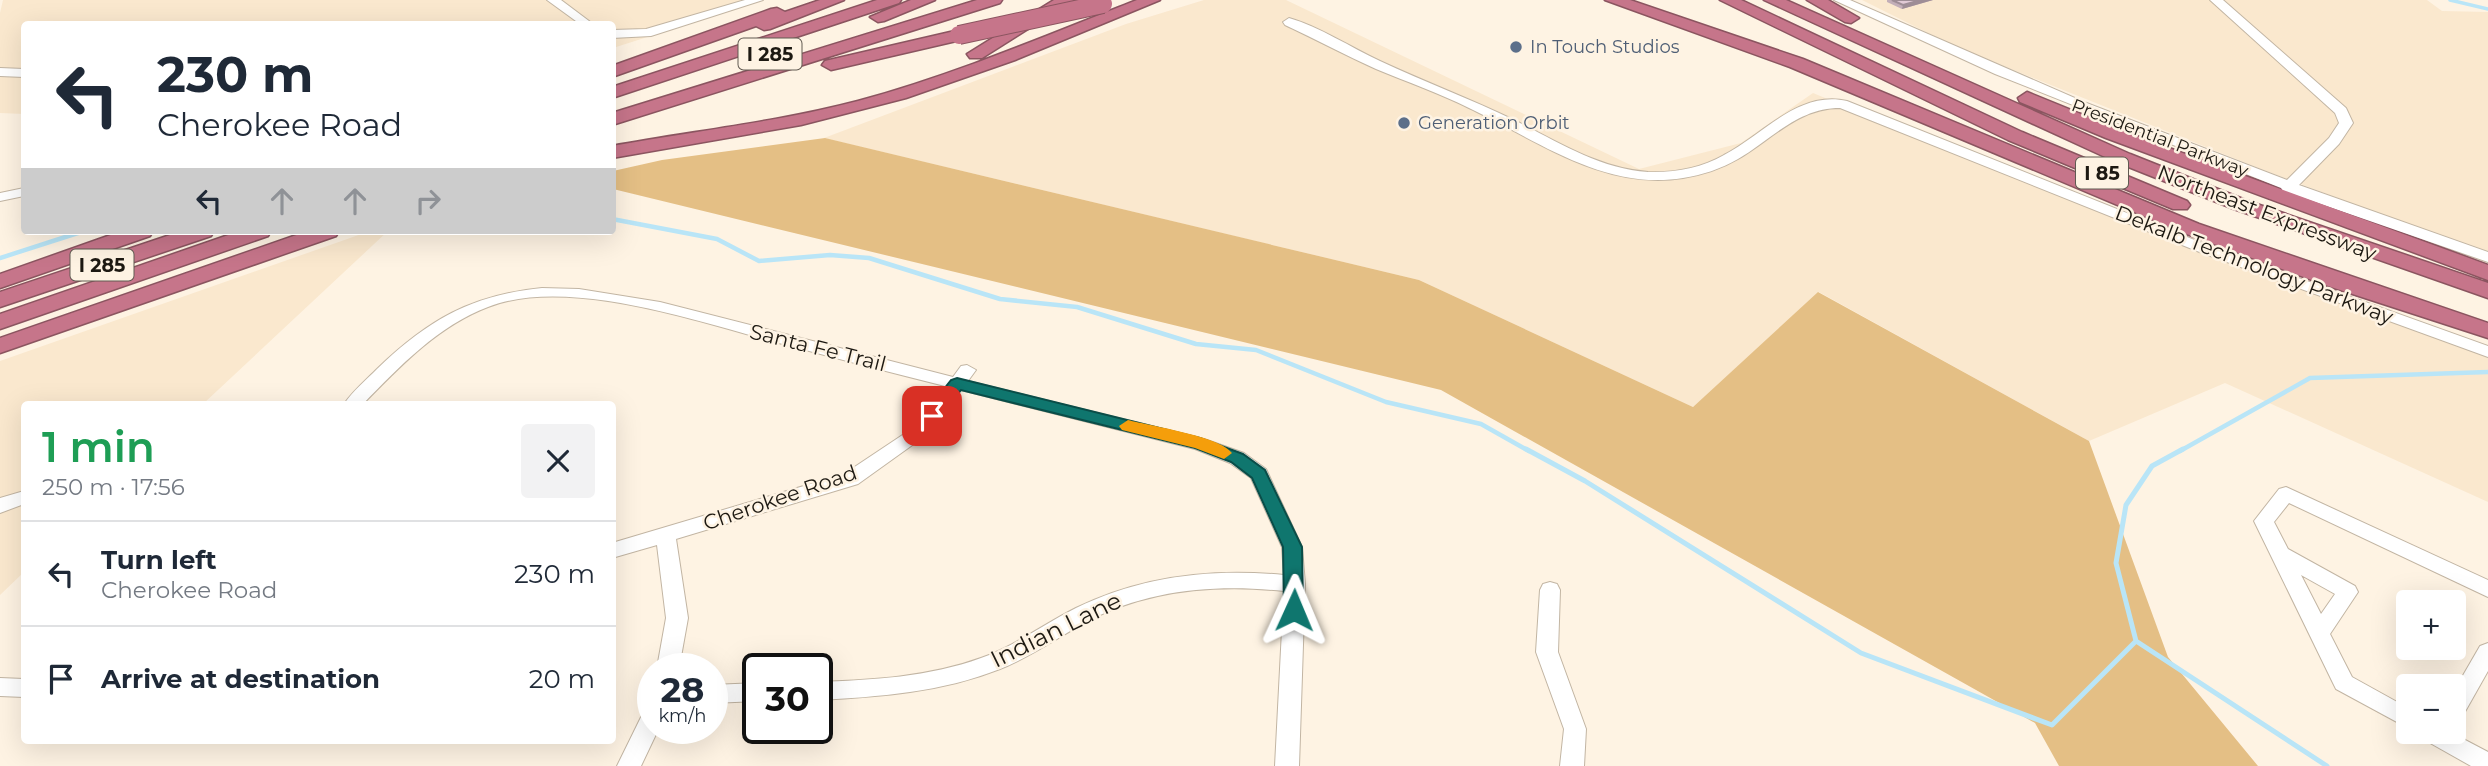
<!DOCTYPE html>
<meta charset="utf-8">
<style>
body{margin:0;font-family:Montserrat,sans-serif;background:#f2f2f3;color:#1f2937;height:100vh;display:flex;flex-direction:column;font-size:26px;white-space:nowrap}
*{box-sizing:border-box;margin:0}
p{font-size:23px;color:#747a83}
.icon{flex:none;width:38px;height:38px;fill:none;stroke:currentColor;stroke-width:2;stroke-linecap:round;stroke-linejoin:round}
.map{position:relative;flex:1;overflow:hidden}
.drawer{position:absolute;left:21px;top:401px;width:595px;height:343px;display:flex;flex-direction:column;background:#fff;border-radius:7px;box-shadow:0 7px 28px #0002}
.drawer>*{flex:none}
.hud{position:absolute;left:21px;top:21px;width:595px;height:214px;border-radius:7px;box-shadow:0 7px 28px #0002;background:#fff;color:#1f2937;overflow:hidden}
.tools{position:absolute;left:2396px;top:590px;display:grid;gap:14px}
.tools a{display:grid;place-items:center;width:70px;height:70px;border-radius:7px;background:#fff;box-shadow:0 7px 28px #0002;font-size:35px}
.speed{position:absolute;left:637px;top:653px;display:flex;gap:14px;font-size:35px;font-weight:700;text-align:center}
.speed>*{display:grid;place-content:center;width:91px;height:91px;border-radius:50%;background:#fff;box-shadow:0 7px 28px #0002;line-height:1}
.speed small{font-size:18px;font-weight:400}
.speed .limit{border:4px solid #111;border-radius:10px;background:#fff;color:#111}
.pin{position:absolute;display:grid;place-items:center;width:60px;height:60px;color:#fff;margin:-30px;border-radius:14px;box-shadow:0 4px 10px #0006}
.me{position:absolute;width:77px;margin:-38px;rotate:1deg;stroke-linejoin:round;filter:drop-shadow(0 0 5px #0008)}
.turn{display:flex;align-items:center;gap:24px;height:147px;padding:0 21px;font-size:32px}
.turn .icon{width:91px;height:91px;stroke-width:2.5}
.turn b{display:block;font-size:49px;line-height:60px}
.lanes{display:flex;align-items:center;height:66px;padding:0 21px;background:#0003;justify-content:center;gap:35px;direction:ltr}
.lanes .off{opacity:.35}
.round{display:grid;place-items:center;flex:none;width:74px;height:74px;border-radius:7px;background:#f2f2f3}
.head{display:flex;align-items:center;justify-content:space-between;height:119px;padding:0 21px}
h1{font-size:42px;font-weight:600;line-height:52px;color:#1e9e55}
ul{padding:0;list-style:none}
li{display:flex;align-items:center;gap:21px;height:105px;padding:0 21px;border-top:2px solid #e0e1e3}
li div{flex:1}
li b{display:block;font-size:26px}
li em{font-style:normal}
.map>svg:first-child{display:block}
</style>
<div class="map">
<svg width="2488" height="766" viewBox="0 0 2488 766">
<rect width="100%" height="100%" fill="#fef3e3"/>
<path fill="#fae8ce" d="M 3,0 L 763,0 L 613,48 L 612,24 L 24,24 L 24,114 L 0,113 L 0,13 Z
M 1204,0 L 1286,0 L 1639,169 L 1741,143 L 1813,93 L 2136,226 L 2488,350 L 2488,502 L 2225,383 L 2089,441 L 1819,292 L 1693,407 L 1419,280 L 824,138 L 1126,24 Z
M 1862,0 L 2427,0 L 2442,11 L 2488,12 L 2488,255 L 2256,167 L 1956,47 Z
M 370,231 L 388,231 L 203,404 L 24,404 L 24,572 L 0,595 L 0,361 Z"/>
<path fill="#e4bf85" d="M 825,138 L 1419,280 L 1693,407 L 1818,292 L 2089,441 L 2168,657 L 2258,766 L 2059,766 L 2035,723 L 1441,390 L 613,189 L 613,171 L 662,160 Z"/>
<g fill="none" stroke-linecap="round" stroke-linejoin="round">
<path stroke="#b9e5f7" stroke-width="3.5" d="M 2450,0 L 2488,9"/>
<path stroke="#b9e5f7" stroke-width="4.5" d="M 612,219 L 717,239 L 759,261 L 830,255 L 869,258 L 1000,299 L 1077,307 L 1196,344 L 1256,350 L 1386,402 L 1481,424 L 1529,451
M 0,258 L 84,231
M 2180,451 L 2310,378 L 2488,372"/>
<path stroke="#b9e5f7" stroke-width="5" d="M 1526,449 L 1585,481 L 1861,653 L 2052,725 L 2136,641
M 2183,449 L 2152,466 L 2126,505 L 2116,563 L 2136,641 L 2327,766"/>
<defs>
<path id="minor" d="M 547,0 L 561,0 L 593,24 L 580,24 Z
M 745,0 L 763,0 L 651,36 L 612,38 L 612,30 L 646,29 Z
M 1834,0 L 1850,0 L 2084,102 L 2287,180 L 2329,138 L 2339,123 L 2335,113 L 2210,0 L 2223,0 L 2346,108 L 2353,123 L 2339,144 L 2299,185 L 2488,252 L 2488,262 L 2283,191 L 2281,188 L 1995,74 Z
M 1289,18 C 1320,27 1350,47 1380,61 C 1425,82 1471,99 1516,121 C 1558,142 1600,169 1648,172 C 1675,173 1701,168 1724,155 C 1763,135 1798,90 1847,101 L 2212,247 L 2488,346 L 2488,357 L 2202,253 L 1840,108 C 1798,108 1772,139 1738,159 C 1721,169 1702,175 1683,178 C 1604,191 1537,140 1469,108 C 1439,93 1407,82 1376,69 C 1345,55 1315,39 1285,25 L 1283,22 Z
M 0,68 L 24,69 L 24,77 L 0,76 Z
M 24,188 L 24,196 L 0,201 L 0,193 Z
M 542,288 L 579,289 L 660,302 L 953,377 L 961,366 L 967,365 L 976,370 L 968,381 L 1207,440 L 1244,453 L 1266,469 L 1302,547 L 1305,584 L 1299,766 L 1275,766 L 1284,591 C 1217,584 1149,589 1088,621 C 1058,637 1031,657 1000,669 C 942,692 879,697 817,700 L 817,682 C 872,680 929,677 981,658 C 1015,646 1044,624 1076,608 C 1141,576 1212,568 1284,575 L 1282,547 L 1251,478 L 1230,463 L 1195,449 L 961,390 L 925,436 L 858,484 L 676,539 L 688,618 L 679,668 L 657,668 L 666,618 L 657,545 L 612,558 L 612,543 L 844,474 L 913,428 L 945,386 C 888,372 832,357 775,342 C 697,321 566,276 488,307 C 438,326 400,366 363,404 L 344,404 C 353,391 366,380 377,369 C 428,320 471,295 542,288 Z
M 2286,487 L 2488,580 L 2488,597 L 2289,503 L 2274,522 L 2288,549 L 2355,586 L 2358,592 L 2330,634 L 2352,677 L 2408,708 L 2408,728 L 2336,689 L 2333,683 L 2254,521 L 2279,489 ZM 2301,575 L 2335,594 L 2321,614 Z
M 24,491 L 24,504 L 0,513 L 0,498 Z
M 1550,582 L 1557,584 L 1560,590 L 1558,652 L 1586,729 L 1584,766 L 1560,766 L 1564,729 L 1536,652 L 1540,590 L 1543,584 Z
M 2488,643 L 2488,671 L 2462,717 L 2454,719 L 2454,691 L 2480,646 Z
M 0,678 L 24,679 L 24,697 L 0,696 Z
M 758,683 L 758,701 L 712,703 L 712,685 Z
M 653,707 L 653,728 L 659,728 L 641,766 L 617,766 L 645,709 Z
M 2420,732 L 2450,732 L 2488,752 L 2488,766 L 2471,766 L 2423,739 Z"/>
<path id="highway" d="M 820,0 L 844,0 L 770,29 L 764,30 L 756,26 L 612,77 L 612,66 L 771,9 L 777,8 L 785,12 Z
M 877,0 L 901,0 L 899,3 L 612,98 L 612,87 Z
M 911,0 L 935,0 L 884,21 L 878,22 L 870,17 Z
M 977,0 L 1002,0 L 1000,3 L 612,125 L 612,113 Z
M 1054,0 L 1074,0 L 982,58 L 970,58 L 967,54 Z
M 1137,0 L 1160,0 L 1015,60 L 906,98 L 801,125 L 612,158 L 612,146 C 694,131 778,122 858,101 C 954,75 1045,36 1137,0 Z
M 1605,0 L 1630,0 L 1803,59 L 2199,224 L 2488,323 L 2488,338 L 2331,287 L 2184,233 L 1790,67 Z
M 1720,0 L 1741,0 L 2022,132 L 2187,201 L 2190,205 L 2187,209 L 2173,209 L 2008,140 Z
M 1764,0 L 1786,0 L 2130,154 L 2248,201 L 2488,283 L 2488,298 L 2234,209 L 2116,162 Z
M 1807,0 L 1828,0 L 1859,18 L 1851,23 L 1845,22 Z
M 959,30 L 965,31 L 968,35 L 965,39 L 831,70 L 822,65 L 825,61 Z
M 2027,92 L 2120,130 L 2488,265 L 2488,280 L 2106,138 L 2020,102 L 2018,98 Z
M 122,231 L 153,231 L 150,236 L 0,288 L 0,274 Z
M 182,231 L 214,231 L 211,236 L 0,307 L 0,292 Z
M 240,231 L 271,231 L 268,236 L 0,329 L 0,314 Z
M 308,231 L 339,231 L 336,236 L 0,353 L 0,338 Z"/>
</defs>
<use href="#minor" stroke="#c2b5a3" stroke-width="2"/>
<use href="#highway" stroke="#8b5560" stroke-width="3"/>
<use href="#minor" fill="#fff" fill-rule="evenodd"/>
<use href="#highway" fill="#c6758a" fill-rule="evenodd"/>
<defs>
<path id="highway-bridge" d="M 959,35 L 1103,4"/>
</defs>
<use href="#highway-bridge" stroke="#8b5560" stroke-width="20" stroke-linecap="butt"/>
<use href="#highway-bridge" stroke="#c6758a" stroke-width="18"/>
</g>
<path fill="#c2aeb8" d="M 1887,0 L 1933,0 L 1902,9 L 1887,2 Z"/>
<path fill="#9e8d96" d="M 1921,0 L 1933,0 L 1902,9 L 1903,5 Z"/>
<path fill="#e1cad6" stroke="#9e8d96" stroke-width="2" d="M 1892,0 L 1921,0 L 1903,5 Z"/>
<path fill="#0f766e" stroke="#0a4d48" stroke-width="2" d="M 957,378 L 1200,438 L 1243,454 L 1265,470 L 1302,547 L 1303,610 L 1301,615 L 1287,615 L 1284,610 L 1283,547 L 1252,478 L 1231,462 L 1195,448 L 961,390 L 937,420 L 926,420 L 926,412 L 951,380 Z"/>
<path fill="#f59e0b" d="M 1128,420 C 1150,426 1220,436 1232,453 L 1224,459 L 1195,448 L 1122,430 L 1119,426 Z"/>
<g fill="#5c6f8a" stroke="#fef3e3" stroke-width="2.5">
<circle cx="1516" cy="47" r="7"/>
<circle cx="1404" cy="123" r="7"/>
</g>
<g text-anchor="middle" stroke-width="5" stroke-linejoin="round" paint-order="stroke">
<g font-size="18" fill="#4e5e75" stroke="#fef3e3" text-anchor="start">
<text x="1530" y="53">In Touch Studios</text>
<text x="1418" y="129">Generation Orbit</text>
</g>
<g font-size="18" fill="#1d1912" stroke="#fef3e3">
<text transform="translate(2160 138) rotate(21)" y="6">Presidential Parkway</text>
</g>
<g fill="#fef3e3" stroke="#605a51" stroke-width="2">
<rect x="738.5" y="38.5" width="63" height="31" rx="5"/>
<rect x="2076" y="157.5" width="52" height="31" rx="5"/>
<rect x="70.5" y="249.5" width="63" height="31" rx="5"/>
</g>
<g font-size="19" font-weight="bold" fill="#1d1912">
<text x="770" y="61">I 285</text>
<text x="2102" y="180">I 85</text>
<text x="102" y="272">I 285</text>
</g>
<g font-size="21" fill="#1d1912" stroke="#fef3e3">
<text transform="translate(2267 213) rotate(21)" y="7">Northeast Expressway</text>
<text transform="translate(2254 265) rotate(21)" y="7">Dekalb Technology Parkway</text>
<text transform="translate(818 348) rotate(14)" y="7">Santa Fe Trail</text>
<text transform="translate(780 498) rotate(-19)" y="7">Cherokee Road</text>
</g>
<g font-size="24" fill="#1d1912" stroke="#fef3e3">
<text transform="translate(1056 630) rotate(-26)" y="8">Indian Lane</text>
</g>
</g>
</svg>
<div class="tools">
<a>+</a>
<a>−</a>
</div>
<div class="speed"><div>28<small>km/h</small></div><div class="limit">30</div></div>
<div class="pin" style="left:932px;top:416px;background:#d93025"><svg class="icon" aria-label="arrive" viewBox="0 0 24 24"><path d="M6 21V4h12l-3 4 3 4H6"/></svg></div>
<svg class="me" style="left:1294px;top:610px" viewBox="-20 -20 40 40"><path d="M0-17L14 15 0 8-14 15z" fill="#0f766e" stroke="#fff" stroke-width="4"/></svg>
<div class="hud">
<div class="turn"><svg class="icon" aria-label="left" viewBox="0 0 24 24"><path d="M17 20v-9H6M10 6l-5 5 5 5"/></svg><div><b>230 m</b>Cherokee Road</div></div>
<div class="lanes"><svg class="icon" aria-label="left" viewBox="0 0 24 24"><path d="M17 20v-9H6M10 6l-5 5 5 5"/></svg><svg class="icon off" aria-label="ahead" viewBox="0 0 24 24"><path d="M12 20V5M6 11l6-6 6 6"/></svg><svg class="icon off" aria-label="ahead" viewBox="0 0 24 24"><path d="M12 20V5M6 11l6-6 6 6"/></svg><svg class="icon off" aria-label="right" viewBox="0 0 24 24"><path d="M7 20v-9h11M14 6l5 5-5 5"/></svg></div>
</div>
<section class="drawer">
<div class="head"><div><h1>1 min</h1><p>250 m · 17:56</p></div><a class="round"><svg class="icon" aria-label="close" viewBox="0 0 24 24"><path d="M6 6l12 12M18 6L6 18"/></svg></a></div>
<ul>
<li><svg class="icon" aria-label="left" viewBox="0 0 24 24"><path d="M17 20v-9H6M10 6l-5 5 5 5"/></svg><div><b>Turn left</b><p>Cherokee Road</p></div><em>230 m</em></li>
<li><svg class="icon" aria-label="arrive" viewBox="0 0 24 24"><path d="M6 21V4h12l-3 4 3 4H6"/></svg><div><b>Arrive at destination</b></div><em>20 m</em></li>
</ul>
</section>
</div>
